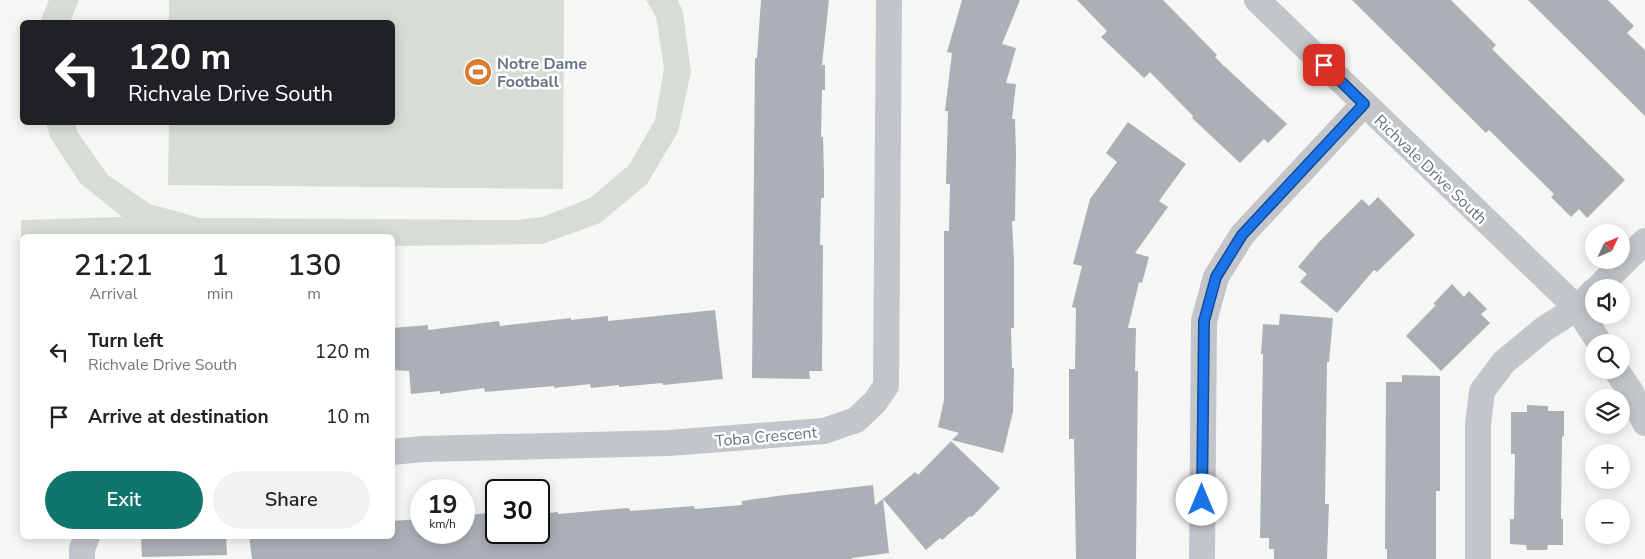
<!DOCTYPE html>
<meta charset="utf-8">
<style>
body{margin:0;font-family:"Nunito Sans",sans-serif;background:#f2f2f2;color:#222;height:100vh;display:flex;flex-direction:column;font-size:19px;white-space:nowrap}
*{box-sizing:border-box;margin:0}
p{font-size:16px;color:#767676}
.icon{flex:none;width:28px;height:28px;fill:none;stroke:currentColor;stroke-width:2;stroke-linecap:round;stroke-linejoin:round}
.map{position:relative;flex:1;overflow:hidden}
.details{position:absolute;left:20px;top:234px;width:375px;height:305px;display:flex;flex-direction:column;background:#fff;border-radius:8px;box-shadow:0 2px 12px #0003}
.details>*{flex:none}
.top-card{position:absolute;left:20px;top:20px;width:375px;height:105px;border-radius:8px;box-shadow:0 2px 12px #0003;background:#202124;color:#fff;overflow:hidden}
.needle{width:32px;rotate:46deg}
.fabs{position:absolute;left:1585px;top:224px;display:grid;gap:10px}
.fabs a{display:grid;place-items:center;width:45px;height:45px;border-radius:50%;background:#fff;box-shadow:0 2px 12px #0003;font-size:25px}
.speed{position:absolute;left:410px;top:479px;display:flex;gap:10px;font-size:25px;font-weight:700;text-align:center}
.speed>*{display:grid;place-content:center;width:65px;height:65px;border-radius:50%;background:#fff;box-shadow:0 2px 12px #0003;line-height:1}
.speed small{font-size:12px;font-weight:400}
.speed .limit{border:2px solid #111;border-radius:8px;background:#fff;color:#111}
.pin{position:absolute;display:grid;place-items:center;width:42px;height:42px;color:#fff;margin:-21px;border-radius:10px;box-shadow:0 2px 8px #0006}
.me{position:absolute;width:55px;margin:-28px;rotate:0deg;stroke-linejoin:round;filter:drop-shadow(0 0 4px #0008)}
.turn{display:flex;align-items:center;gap:18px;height:105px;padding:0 25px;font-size:22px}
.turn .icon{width:65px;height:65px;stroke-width:2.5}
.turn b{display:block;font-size:35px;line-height:42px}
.eta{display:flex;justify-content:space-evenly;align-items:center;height:85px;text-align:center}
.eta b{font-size:30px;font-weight:600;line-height:35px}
.cta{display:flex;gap:10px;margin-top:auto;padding:10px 25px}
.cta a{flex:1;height:58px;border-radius:30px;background:#0f766e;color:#fff;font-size:20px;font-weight:600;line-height:58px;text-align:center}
.cta a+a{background:#f2f2f2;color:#222}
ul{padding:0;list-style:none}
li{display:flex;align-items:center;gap:15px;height:65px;padding:0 25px}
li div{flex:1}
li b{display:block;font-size:19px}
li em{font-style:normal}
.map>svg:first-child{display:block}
</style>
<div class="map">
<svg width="1645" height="559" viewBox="0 0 1645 559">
<rect width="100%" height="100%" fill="#f6f7f4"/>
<path fill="#d7ddd5" d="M 49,0 L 79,0 L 70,22 L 40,22 Z
M 169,0 L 564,0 L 563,189 L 168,185 L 169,123 L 392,122 L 392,22 L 169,22 Z
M 646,0 L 678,0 L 683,12 L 691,72 L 678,132 L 647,184 L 600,223 L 543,244 L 393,246 L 392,236 L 22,236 L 21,252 L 21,220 L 122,217 L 80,183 L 50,137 L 46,123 L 75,123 L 78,133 L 108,175 L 150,204 L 200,218 L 517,220 L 542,217 L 590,198 L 629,165 L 655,120 L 664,68 L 656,17 Z"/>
<path fill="#abb0b7" d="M 761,0 L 829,0 L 822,65 L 825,65 L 825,90 L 822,90 L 821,137 L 823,137 L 824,173 L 824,198 L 821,198 L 820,245 L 823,245 L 822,371 L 809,371 L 810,379 L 752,378 L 755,58 L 757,58 Z
M 962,0 L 1020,0 L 1002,44 L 1016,48 L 1006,83 L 1016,84 L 1012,119 L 1015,119 L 1016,154 L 1015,221 L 1012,221 L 1014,261 L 1014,328 L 1011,328 L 1012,368 L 1014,368 L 1013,412 L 1003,453 L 952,440 L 959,433 L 938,427 L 944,400 L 944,231 L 949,231 L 950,184 L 946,184 L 948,111 L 945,111 L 952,53 L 947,52 Z
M 1077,0 L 1163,0 L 1217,55 L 1215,57 L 1223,65 L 1287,124 L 1268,143 L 1264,139 L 1240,163 L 1192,118 L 1193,116 L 1150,72 L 1144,78 L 1119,54 L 1101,37 L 1107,31 Z
M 1352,0 L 1451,0 L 1496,45 L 1492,49 L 1625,180 L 1587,218 L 1579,209 L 1571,217 L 1551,197 L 1554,194 L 1489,130 L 1486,133 Z
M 1528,0 L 1608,0 L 1634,26 L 1627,33 L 1645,50 L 1645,116 Z
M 1128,122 L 1186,164 L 1159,201 L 1168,207 L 1135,253 L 1149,257 L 1142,283 L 1139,282 L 1128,328 L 1136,328 L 1135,371 L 1138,371 L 1136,559 L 1076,559 L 1074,439 L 1069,439 L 1069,369 L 1075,369 L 1076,308 L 1072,307 L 1082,266 L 1073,264 L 1090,199 L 1117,162 L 1106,153 Z
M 1378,197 L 1415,235 L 1377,272 L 1374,270 L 1337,313 L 1300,282 L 1307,274 L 1298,267 L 1319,242 L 1362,199 L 1369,206 Z
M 1452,284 L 1464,297 L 1469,291 L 1487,309 L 1481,314 L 1490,323 L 1441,371 L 1406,336 L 1436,305 L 1433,304 Z
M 715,310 L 723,379 L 663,385 L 662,383 L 619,387 L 619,385 L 591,388 L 590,384 L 554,388 L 554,386 L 485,392 L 484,388 L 440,394 L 440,391 L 411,394 L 409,371 L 392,370 L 392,328 L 428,325 L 428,330 L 499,321 L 500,326 L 571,318 L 571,320 L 608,316 L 608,321 Z
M 1280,314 L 1333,318 L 1329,362 L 1327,362 L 1325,504 L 1329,504 L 1327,559 L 1274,559 L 1274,549 L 1269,549 L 1269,538 L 1260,538 L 1263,354 L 1261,354 L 1263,324 L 1279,325 Z
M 1402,375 L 1440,376 L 1440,491 L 1436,491 L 1436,559 L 1387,559 L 1387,549 L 1385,549 L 1386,382 L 1402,382 Z
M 1527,405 L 1548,406 L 1548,411 L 1564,411 L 1564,436 L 1562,437 L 1561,519 L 1563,519 L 1563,545 L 1548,545 L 1547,550 L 1527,550 L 1526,545 L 1510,544 L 1510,519 L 1514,519 L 1515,454 L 1511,454 L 1511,412 L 1527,412 Z
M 951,441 L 1000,488 L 972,517 L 970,516 L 942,540 L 940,538 L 926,550 L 883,499 L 915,472 L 918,475 Z
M 873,485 L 875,505 L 883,499 L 889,553 L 852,558 L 852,559 L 252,559 L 249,536 L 392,536 L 392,521 L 421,519 L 421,532 L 464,532 L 464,516 L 487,513 L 488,515 L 496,514 L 496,532 L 539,532 L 539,514 L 558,512 L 558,514 L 627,508 L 630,509 L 630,511 L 694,506 L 695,509 L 742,505 L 742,501 L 777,496 Z
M 141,536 L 226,536 L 227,555 L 142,557 Z"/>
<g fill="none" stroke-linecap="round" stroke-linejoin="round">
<path stroke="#c2c5c9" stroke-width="26" d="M 1257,0 L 1577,308 L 1599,342
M 1598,288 L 1645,241
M 1616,370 L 1631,392 L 1645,423
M 392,452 L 423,449 L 669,443 L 824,431 L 856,420 L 875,402 L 886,386 L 889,0
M 82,559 L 82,549 L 87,536
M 1202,559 L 1204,321 L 1216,277 L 1242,235 L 1364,104
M 1478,559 L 1478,425 L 1482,391 L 1504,362 L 1544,329 L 1577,308 L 1594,291"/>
</g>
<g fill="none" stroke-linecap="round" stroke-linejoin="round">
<defs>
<path id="route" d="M 1202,500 L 1204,321 L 1216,277 L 1242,235 L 1364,104 L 1324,65"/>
</defs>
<use href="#route" stroke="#114b97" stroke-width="12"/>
<use href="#route" stroke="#1a73e8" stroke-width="9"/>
</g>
<defs>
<symbol id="stadium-disc" viewBox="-11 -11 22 22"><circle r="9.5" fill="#d67c35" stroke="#fff"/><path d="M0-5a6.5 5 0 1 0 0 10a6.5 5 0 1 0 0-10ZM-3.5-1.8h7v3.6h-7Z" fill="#fff"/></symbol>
</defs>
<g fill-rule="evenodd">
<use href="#stadium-disc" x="462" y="56" width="32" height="32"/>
</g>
<g text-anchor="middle" stroke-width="5" stroke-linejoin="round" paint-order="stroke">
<g font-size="16" font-weight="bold" fill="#687183" stroke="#fff" text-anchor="start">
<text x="497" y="69">Notre Dame<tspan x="497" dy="18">Football</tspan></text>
</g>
<g font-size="16" fill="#687183" stroke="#fff">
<text transform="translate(1431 169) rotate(44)" y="6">Richvale Drive South</text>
<text transform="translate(766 436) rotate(-5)" y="6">Toba Crescent</text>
</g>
</g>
</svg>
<div class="fabs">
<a><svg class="needle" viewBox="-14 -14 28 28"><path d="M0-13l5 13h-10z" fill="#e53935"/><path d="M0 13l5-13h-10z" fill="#767676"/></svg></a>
<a><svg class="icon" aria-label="sound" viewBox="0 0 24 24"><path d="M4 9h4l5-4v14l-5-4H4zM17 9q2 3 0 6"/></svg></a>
<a><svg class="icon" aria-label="search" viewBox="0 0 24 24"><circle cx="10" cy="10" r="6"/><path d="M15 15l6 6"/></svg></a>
<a><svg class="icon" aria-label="layers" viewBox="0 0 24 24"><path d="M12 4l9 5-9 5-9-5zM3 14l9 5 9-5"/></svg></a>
<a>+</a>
<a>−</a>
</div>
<div class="speed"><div>19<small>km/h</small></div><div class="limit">30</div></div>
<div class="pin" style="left:1324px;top:65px;background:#d93025"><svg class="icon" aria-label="arrive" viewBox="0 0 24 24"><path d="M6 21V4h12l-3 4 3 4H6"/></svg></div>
<svg class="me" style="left:1202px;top:500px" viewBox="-20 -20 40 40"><circle r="19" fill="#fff"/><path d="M0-13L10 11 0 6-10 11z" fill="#1a73e8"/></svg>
<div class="top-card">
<div class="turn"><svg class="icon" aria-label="left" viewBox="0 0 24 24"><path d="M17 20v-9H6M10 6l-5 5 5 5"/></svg><div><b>120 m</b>Richvale Drive South</div></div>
</div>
<section class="details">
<div class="eta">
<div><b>21:21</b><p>Arrival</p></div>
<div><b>1</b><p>min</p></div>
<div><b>130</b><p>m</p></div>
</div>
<ul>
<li><svg class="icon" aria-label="left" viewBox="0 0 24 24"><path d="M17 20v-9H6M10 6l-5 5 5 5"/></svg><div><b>Turn left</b><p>Richvale Drive South</p></div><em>120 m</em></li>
<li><svg class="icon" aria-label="arrive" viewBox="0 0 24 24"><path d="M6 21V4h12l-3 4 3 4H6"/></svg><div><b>Arrive at destination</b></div><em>10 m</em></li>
</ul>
<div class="cta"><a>Exit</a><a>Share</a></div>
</section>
</div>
